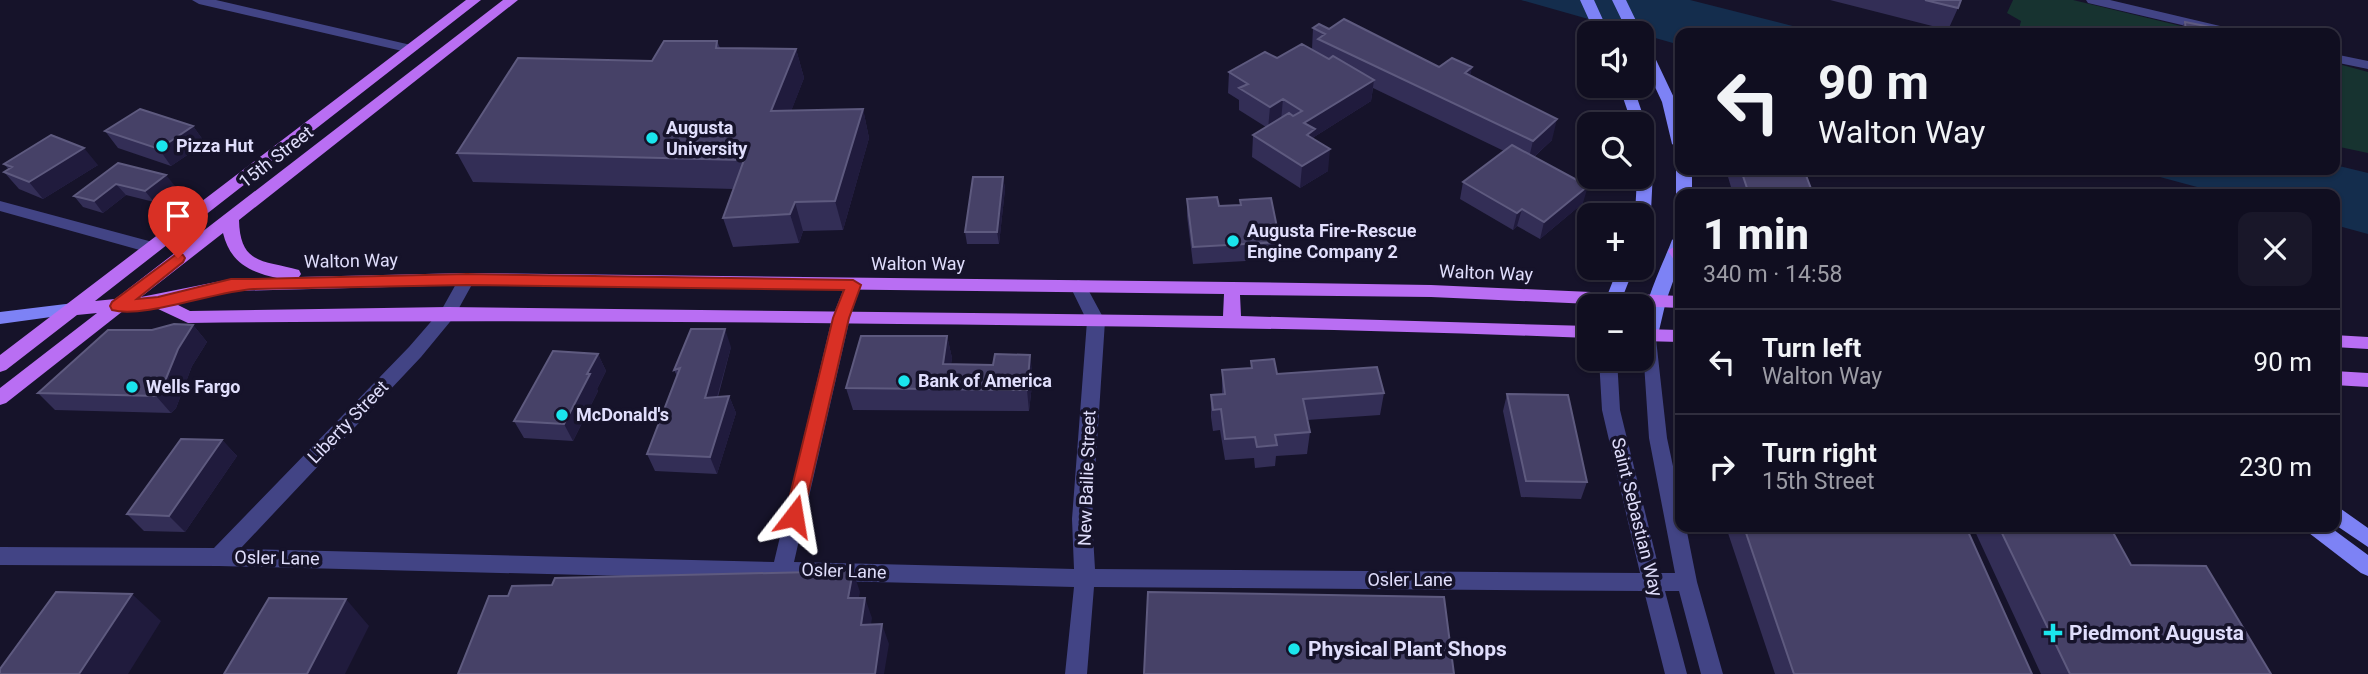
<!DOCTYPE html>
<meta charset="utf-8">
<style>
body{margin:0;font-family:Roboto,sans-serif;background:#191729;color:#f1f3f6;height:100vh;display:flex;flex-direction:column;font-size:26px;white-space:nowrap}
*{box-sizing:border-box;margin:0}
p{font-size:23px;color:#9c9ca5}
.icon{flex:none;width:38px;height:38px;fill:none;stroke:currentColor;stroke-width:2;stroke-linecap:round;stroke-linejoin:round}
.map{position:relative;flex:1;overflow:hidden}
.panel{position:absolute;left:1675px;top:189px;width:665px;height:343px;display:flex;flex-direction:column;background:#100e20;border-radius:14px;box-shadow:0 2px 5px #0004,0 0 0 2px #302e3e}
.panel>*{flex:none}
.top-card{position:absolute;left:1675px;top:28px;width:665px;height:147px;border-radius:14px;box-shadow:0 2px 5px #0004,0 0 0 2px #302e3e;background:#100e20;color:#f1f3f6;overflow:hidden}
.controls{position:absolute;left:1577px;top:21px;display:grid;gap:14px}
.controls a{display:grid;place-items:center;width:77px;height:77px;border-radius:14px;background:#100e20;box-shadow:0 2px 5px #0004,0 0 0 2px #302e3e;font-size:35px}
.pin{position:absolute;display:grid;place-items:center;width:60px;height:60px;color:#fff;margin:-72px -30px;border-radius:50% 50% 50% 0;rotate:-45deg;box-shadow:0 0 7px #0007}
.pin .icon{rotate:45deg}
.me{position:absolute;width:77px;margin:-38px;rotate:14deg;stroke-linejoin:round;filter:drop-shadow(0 0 5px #0008)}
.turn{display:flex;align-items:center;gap:24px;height:147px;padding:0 28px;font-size:32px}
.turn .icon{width:91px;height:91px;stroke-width:2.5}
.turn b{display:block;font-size:49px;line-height:60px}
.round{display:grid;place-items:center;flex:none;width:74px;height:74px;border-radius:14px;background:#191729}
.head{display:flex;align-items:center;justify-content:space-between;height:119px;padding:0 28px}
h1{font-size:42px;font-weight:800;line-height:52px}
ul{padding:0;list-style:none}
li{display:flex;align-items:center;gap:21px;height:105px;padding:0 28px;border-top:2px solid #302e3e}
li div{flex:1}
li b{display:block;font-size:26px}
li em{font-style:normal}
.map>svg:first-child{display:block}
</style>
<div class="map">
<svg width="2368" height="674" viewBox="0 0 2368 674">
<rect width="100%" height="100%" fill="#16132a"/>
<path fill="#173330" d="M 2013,0 L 2073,0 L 2210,33 L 2018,33 L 2021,21 L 2007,13 Z
M 2335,63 L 2368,72 L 2368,153 L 2335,146 Z"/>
<path fill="#142d4d" d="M 1521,0 L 1690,0 L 1820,33 L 1680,33 L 1680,45 Z
M 2335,165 L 2368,173 L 2368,234 L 2335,225 L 2334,194 L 2223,194 L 2134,170 L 2334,170 Z"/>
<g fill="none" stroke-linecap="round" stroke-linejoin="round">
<path fill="#424485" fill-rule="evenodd" d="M 192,0 L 216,0 L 411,45 L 418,49 L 411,53 L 199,4 Z
M 2086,0 L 2110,0 L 2237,30 L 2239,33 L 2216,33 L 2088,3 Z
M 2334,54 L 2368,61 L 2368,69 L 2334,62 Z
M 0,201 L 160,244 L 162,248 L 154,254 L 0,211 Z
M 467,273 L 475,279 L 454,317 L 421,357 L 240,549 L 774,562 L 832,318 L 845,285 L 853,279 L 861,285 L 850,318 L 794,562 L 1074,569 L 1072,519 L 1087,321 L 1070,286 L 1078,280 L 1084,282 L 1105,321 L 1092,519 L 1095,569 L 1640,573 L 1602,410 L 1599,359 L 1617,359 L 1620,410 L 1660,573 L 1675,573 L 1649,438 L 1642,333 L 1649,329 L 1655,330 L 1667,438 L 1680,499 L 1680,527 L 1686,527 L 1697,582 L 1723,674 L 1701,674 L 1679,591 L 1665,591 L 1687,674 L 1665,674 L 1644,591 L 1094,587 L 1087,674 L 1065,674 L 1074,587 L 219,566 L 0,565 L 0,547 L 214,548 L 409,347 L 442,309 L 461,275 Z"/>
<path fill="#7d82f5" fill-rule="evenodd" d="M 1580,0 L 1594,0 L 1609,33 L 1595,33 Z
M 1612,0 L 1626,0 L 1642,33 L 1642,34 L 1628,33 Z
M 1642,41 L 1649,45 L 1676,102 L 1680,116 L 1680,149 L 1672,144 L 1662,102 L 1642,59 Z
M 1619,86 L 1633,86 L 1646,124 L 1644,127 L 1642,128 L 1642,124 L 1632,124 Z
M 1642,130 L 1649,135 L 1653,171 L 1650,231 L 1642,236 L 1642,215 L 1635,215 L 1637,177 L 1642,177 Z
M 1680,166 L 1680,170 L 1692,170 L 1692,194 L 1680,194 L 1680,198 L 1676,194 L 1676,170 Z
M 1680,234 L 1680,262 L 1666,301 L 1658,335 L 1655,340 L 1643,340 C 1637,315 1663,264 1672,240 Z
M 1618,268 L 1634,268 L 1619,306 L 1603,306 Z
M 74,303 L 80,305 L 83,309 L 80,313 L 0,324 L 0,312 Z
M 2334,504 L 2368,528 L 2368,547 L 2334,524 Z
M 2306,527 L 2330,527 L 2368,555 L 2368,576 L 2361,573 L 2309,533 Z"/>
<path fill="#b96ef3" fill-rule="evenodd" d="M 466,0 L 481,0 L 95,301 L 115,299 L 503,0 L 518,0 L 239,220 C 240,266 265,260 299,270 L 301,274 L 299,277 L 467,273 L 1232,282 L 1431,285 L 1680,296 L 1680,308 L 1431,297 L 1240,295 L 1241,316 L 1589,326 L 1589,338 C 1359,329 1129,326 899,324 C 662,321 425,320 188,323 L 156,308 L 123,311 L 6,403 L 0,405 L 0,388 L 97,313 L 77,315 L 6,370 L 0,372 L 0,355 ZM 223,233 C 230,262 249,272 277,278 L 231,279 L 141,297 ZM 467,285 L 1224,294 L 1223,316 L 448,307 L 190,311 L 176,304 L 231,291 Z
M 1676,245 L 1680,247 L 1680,262 L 1674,260 L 1668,251 Z
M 1642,329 L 1680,330 L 1680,342 L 1642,341 Z
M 2334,335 L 2368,337 L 2368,349 L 2334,347 Z
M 2334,371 L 2368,373 L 2368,387 L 2334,385 Z"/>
</g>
<path fill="#332e56" d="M 1830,0 L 1961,0 L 1958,8 L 1948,30 Z
M 2185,22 L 2212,33 L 2178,33 Z
M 1313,28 L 1329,29 L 1439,67 L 1472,67 L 1470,75 L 1552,140 L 1534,157 L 1583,203 L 1540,239 L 1517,226 L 1513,230 L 1460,199 L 1463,182 L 1504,151 L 1373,88 L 1371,101 L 1314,137 L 1314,139 L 1328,171 L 1300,188 L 1252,157 L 1253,135 L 1266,127 L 1239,110 L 1239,100 L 1228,93 L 1229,72 L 1312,49 Z
M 717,41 L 720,48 L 796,49 L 804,78 L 791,111 L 863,109 L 869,138 L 843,230 L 803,231 L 799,243 L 733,247 L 723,218 L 734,189 L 473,182 L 457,153 L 652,61 Z
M 193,126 L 205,143 L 171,166 L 118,148 L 105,131 Z
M 118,163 L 175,186 L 154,202 L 126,195 L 103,213 L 83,207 L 74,196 Z
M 4,164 L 98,165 L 43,199 L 19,189 L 4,172 L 9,170 Z
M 1726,170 L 1804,170 L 1813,194 L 1733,194 Z
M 1003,177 L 1005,189 L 999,244 L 967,244 L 965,232 Z
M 1187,199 L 1219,206 L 1240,205 L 1240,200 L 1280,242 L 1279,259 L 1193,264 L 1187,216 Z
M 193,325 L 207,342 L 192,366 L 176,408 L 171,413 L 55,410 L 38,393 L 152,330 Z
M 947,336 L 952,358 L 951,364 L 1033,376 L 1029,411 L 853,410 L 846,388 Z
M 731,347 L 718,397 L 729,396 L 736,413 L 717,474 L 655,471 L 647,454 L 677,376 L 674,370 Z
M 598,354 L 606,371 L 597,389 L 598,391 L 573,441 L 524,438 L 514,421 Z
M 1251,361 L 1277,374 L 1384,393 L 1380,415 L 1307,420 L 1310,432 L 1307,454 L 1276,456 L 1275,466 L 1255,468 L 1254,458 L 1225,460 L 1220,430 L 1213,431 L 1211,417 L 1211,395 L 1222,395 L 1222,370 L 1251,368 Z
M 1507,394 L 1587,482 L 1581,499 L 1521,497 L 1503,411 Z
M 222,440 L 237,456 L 185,532 L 144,531 L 127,514 Z
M 1726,527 L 1966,527 L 2032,674 L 1775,674 Z
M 1973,527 L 2110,527 L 2131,565 L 2271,674 L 2041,674 Z"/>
<path fill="#201b3d" d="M 796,49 L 804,78 L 780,140 L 771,111 Z
M 1472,67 L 1467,88 L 1465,73 Z
M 1374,80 L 1371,101 L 1314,137 L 1313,151 L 1305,156 L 1304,123 Z
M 1283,99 L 1281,121 L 1268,129 L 1270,107 Z
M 863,109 L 869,138 L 843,230 L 835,201 Z
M 1557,119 L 1552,140 L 1528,162 L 1533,141 Z
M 193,126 L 205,143 L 171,166 L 159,149 Z
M 84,148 L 98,165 L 43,199 L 29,182 Z
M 1330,149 L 1328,171 L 1300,188 L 1302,166 Z
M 166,175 L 175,186 L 154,202 L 145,191 Z
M 1003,177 L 1005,189 L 999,244 L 997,232 Z
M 116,184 L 126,195 L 103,213 L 94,201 Z
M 1588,186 L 1583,203 L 1540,239 L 1544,222 Z
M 795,202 L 803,231 L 799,243 L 790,214 Z
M 1522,209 L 1517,226 L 1513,230 L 1517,213 Z
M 193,325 L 207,342 L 192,366 L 176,408 L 171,413 L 156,396 L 178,349 Z
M 725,329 L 731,347 L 712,415 L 705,398 Z
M 947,336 L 952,358 L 947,386 L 943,364 Z
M 598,354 L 606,371 L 597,389 L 598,391 L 573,441 L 564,424 L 587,374 Z
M 1030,355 L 1033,376 L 1029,411 L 1027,390 Z
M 729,396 L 736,413 L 717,474 L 710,457 Z
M 222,440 L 237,456 L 185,532 L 169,516 Z
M 853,571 L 860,592 L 855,619 L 848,598 Z
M 132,594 L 161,621 L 128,674 L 79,674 Z
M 865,598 L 872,618 L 868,645 L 861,625 Z
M 346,599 L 369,626 L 345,674 L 307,674 Z
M 882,624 L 889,644 L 884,674 L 875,674 Z"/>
<path fill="#464167" stroke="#5e5a7f" stroke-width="2" d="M 1925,0 L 1961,0 L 1958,8 Z
M 1344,19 L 1439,67 L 1452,58 L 1472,67 L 1465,73 L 1557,119 L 1533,141 L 1318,39 L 1325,34 L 1313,28 L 1319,24 L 1329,29 Z
M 2185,22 L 2211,27 L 2212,33 L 2186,33 Z
M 664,41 L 717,41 L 716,48 L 796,49 L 771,111 L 863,109 L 835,201 L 795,202 L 790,214 L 723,218 L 744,160 L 457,153 L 518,58 L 652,61 Z
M 1302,44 L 1329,59 L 1333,56 L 1374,80 L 1304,123 L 1315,129 L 1307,135 L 1330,149 L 1302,166 L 1253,135 L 1289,113 L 1293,116 L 1302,111 L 1283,99 L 1270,107 L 1239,88 L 1248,84 L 1229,72 L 1265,52 L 1277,58 Z
M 140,109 L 193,126 L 159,149 L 105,131 Z
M 51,135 L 84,148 L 29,182 L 4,172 L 12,167 L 4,164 Z
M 1512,145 L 1588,186 L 1544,222 L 1522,209 L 1517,213 L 1463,182 Z
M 118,163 L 166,175 L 145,191 L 116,184 L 94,201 L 74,196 Z
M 1741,170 L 1804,170 L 1813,194 L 1749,194 Z
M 973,177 L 1003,177 L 997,232 L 965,232 Z
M 1217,197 L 1219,206 L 1241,205 L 1240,200 L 1271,198 L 1280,242 L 1193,247 L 1187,199 Z
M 174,324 L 193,325 L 178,349 L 161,391 L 156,396 L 38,393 L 108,330 L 152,330 Z
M 691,329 L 725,329 L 705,398 L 729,396 L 710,457 L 647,454 L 680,368 L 674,370 Z
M 861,336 L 947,336 L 943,364 L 993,365 L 995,354 L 1030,355 L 1027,390 L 846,388 Z
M 553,351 L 598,354 L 587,374 L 590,374 L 564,424 L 514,421 Z
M 1274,359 L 1277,374 L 1377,367 L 1384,393 L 1303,399 L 1310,432 L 1275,435 L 1277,445 L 1257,447 L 1255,437 L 1225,439 L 1221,409 L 1213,410 L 1211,395 L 1225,394 L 1222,370 L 1252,368 L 1251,361 Z
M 1507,394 L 1568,395 L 1587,482 L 1526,481 Z
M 181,439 L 222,440 L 169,516 L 127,514 Z
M 1744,527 L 1966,527 L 2032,674 L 1794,674 Z
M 1999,527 L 2110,527 L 2131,565 L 2206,566 L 2271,674 L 2070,674 Z
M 853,571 L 848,598 L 865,598 L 861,625 L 882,624 L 875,674 L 458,674 L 489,596 L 508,596 L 512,586 L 552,585 L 555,578 Z
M 56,592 L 132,594 L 79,674 L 0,674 L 0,669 Z
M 1148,592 L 1444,597 L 1454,674 L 1144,674 Z
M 269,598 L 346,599 L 307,674 L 224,674 Z"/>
<path fill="#d93025" stroke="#8d1f18" stroke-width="2" d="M 178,253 L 183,255 L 185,258 L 183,262 L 137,299 L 158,297 L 231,279 L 254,279 L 467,274 L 853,280 L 861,285 L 849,318 L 803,516 L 801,521 L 794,523 L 788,521 L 785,516 L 833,318 L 844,290 L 467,285 L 254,289 C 215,291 144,319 112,310 L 110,306 L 112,302 Z"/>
<g fill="#1ae5ed" stroke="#16132a" stroke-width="2.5">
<circle cx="652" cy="138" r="7"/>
<circle cx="162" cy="146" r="7"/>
<circle cx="1233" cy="241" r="7"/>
<circle cx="904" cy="381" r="7"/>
<circle cx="132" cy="387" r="7"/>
<circle cx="562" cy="415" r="7"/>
<path d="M2049.5 622.5h7v7h7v7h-7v7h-7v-7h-7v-7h7z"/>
<circle cx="1294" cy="649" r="7"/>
</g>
<g text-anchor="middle" stroke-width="7" stroke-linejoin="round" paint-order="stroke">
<g font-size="18" font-weight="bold" fill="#e0defc" stroke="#16132a" text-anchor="start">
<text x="666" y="134">Augusta<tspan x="666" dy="21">University</tspan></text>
<text x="176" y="152">Pizza Hut</text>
<text x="1247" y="237">Augusta Fire-Rescue<tspan x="1247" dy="21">Engine Company 2</tspan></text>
<text x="918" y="387">Bank of America</text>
<text x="146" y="393">Wells Fargo</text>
<text x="576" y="421">McDonald's</text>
</g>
<g font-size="18" fill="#e0defc" stroke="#16132a">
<text transform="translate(276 157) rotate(-38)" y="6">15th Street</text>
<text transform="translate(351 261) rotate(-1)" y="6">Walton Way</text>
<text x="918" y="270">Walton Way</text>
<text transform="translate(1486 273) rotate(2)" y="6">Walton Way</text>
<text transform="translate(348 422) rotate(-46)" y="6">Liberty Street</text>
<text transform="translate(1087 478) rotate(-88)" y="6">New Bailie Street</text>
<text transform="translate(1637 517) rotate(76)" y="6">Saint Sebastian Way</text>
<text transform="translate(277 558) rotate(1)" y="6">Osler Lane</text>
<text transform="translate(844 571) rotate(2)" y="6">Osler Lane</text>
<text x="1410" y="586">Osler Lane</text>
</g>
<g font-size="21" font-weight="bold" fill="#e0defc" stroke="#16132a" text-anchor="start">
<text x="2069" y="640">Piedmont Augusta</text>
<text x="1308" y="656">Physical Plant Shops</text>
</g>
</g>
</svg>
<div class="controls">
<a><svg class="icon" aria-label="sound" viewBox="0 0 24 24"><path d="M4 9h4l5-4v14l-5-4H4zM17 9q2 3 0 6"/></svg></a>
<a><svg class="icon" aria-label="search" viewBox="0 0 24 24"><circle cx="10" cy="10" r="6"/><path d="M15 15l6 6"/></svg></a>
<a>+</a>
<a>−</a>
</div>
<div class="pin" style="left:178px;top:258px;background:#d93025"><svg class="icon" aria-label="arrive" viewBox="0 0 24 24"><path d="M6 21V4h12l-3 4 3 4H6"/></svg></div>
<svg class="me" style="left:794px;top:516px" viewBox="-20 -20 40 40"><path d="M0-17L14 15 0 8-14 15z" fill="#d93025" stroke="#fff" stroke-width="4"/></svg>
<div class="top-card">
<div class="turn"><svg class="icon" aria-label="left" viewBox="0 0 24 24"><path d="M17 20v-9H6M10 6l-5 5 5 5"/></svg><div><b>90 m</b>Walton Way</div></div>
</div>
<section class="panel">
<div class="head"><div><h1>1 min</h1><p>340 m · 14:58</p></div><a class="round"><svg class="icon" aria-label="close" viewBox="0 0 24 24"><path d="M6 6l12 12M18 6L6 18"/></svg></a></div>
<ul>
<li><svg class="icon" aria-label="left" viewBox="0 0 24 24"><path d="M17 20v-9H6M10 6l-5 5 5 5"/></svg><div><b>Turn left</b><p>Walton Way</p></div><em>90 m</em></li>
<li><svg class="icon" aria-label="right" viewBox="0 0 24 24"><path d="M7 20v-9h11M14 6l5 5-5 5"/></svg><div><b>Turn right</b><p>15th Street</p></div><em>230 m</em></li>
</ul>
</section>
</div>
